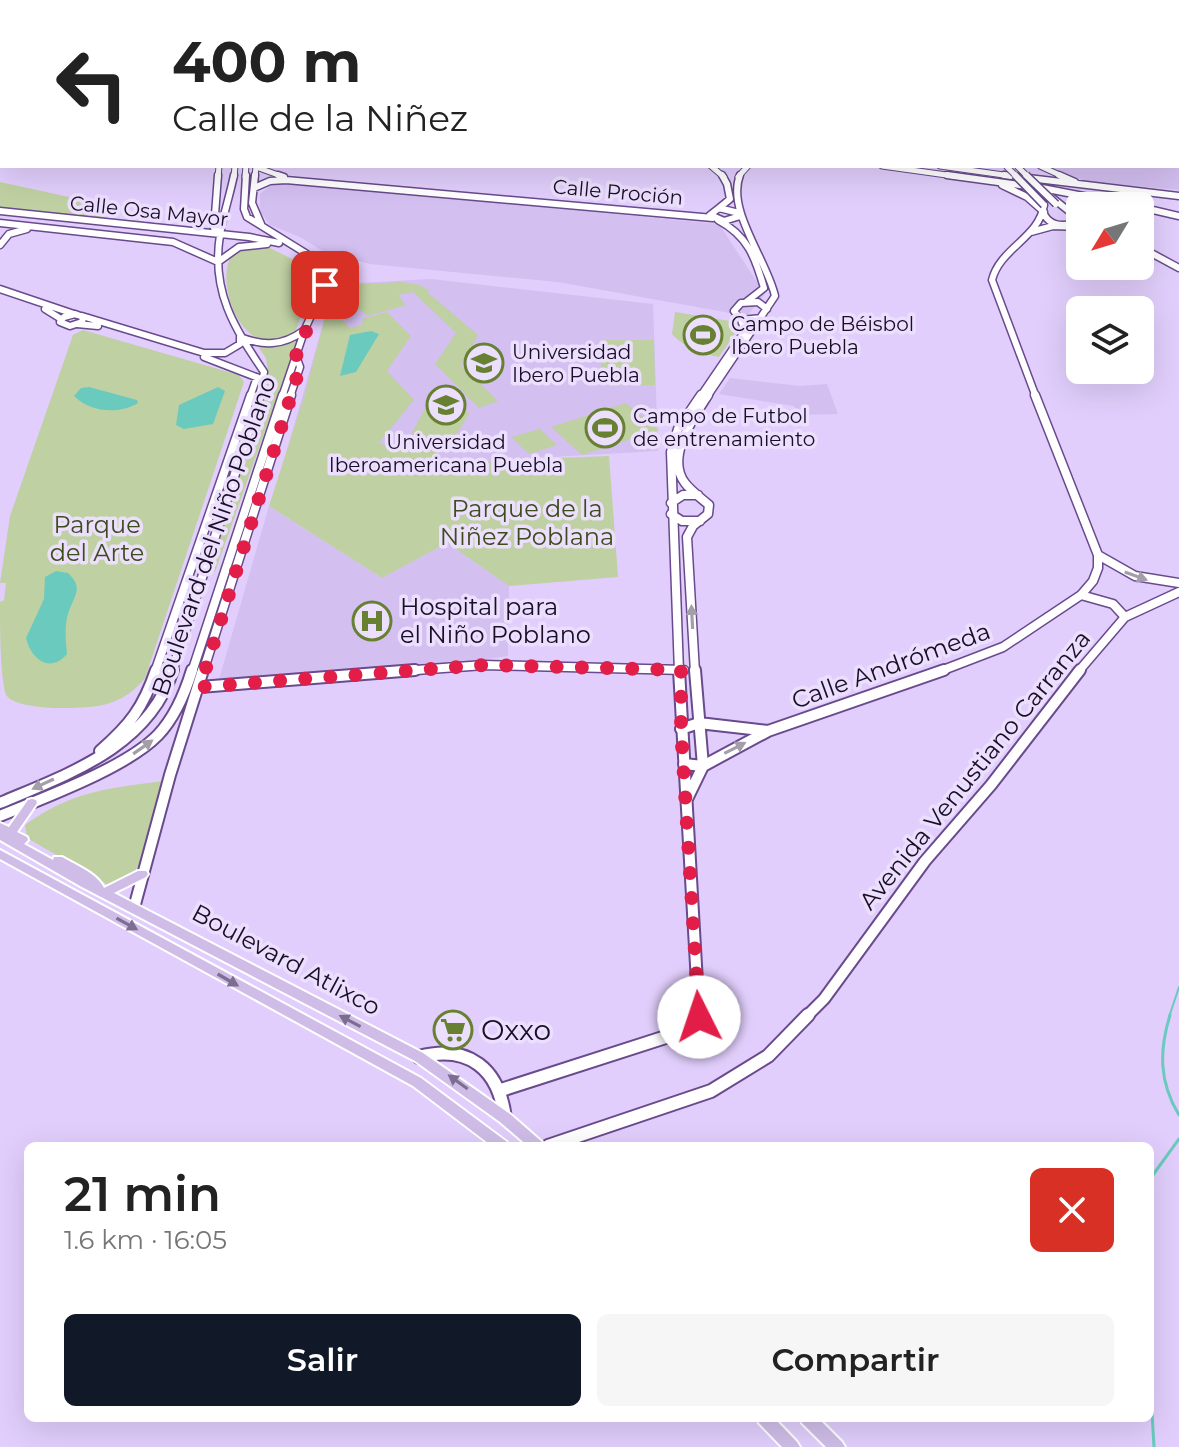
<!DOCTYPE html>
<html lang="es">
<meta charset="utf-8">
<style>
body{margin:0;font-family:Montserrat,sans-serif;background:#f6f6f6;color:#222;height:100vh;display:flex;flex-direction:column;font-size:30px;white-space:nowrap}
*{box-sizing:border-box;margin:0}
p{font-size:26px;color:#767676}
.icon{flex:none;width:44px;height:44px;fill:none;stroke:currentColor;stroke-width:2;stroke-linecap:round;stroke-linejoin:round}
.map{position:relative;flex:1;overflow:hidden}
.sheet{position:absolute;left:24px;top:1142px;width:1130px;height:280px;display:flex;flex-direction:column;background:#fff;border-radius:12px;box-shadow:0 8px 32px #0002}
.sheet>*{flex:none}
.banner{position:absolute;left:0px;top:0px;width:1180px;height:168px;box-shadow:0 8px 32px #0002;background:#fff;color:#222;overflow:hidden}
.needle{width:52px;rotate:232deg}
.fabs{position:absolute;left:1066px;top:192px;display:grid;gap:16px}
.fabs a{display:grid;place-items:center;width:88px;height:88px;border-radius:12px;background:#fff;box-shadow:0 8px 32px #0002;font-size:40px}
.pin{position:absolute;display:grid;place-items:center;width:68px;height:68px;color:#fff;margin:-34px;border-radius:16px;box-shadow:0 4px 12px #0006}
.me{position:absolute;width:88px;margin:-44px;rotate:356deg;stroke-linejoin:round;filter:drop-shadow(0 0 6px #0008)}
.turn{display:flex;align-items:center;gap:28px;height:168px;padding:0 40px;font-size:36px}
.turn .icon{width:104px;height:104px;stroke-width:2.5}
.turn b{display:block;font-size:56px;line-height:68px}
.round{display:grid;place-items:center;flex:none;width:84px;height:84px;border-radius:12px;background:#f6f6f6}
.headline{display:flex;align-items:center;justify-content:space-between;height:136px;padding:0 40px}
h1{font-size:48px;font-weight:600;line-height:60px}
.cta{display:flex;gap:16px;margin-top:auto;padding:16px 40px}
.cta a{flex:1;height:92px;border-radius:12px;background:#111827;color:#fff;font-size:32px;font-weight:600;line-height:92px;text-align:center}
.cta a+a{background:#f6f6f6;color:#222}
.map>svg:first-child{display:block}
</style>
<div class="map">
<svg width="1179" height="1447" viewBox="0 0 1179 1447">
<rect width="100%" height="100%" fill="#e1cefc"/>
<path fill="#d3bff0" d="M 1179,19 L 1179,190 L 1085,181 L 1049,166 L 1178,166 Z
M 290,183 L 719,224 L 765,294 L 747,316 L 558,282 L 370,264 L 326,253 L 300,237 L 270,225 L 260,211 L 260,194 L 270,186 Z
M 431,279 L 653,304 L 658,451 L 445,463 L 283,464 L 327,310 L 342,284 Z
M 730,378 L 800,386 L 827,384 L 838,414 L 797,415 L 794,406 L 719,394 Z
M 269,506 L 382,578 L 447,543 L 509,586 L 508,656 L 457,663 L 218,683 Z"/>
<path fill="#bfd0a2" d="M 0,182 L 83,200 L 107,219 L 0,209 Z
M 268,247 L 300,263 L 312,285 L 296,330 C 292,337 288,338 281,340 C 238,353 212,276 235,250 Z
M 402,282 L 420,285 L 430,291 L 427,292 L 478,335 L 461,365 L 498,401 L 479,408 L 435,364 L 456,333 L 413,292 L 398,295 L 406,305 L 368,316 C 355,305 348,306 332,310 L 350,328 L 363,324 L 362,319 L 387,312 L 411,336 L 387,371 L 414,400 L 379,443 L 396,450 L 409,448 L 437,451 L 433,463 L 609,456 L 618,577 L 509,586 L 447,543 L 382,578 L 269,506 L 304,397 L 327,310 L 343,285 Z
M 675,312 L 730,321 L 740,326 L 719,357 C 701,354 685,348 672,334 Z
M 83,330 L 239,375 L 244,382 L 145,678 C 134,692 120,701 103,705 C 85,709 18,712 6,695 C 0,676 0,625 0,602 L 4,600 L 6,583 L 0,583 L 10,516 L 73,335 Z
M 602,340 L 654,340 L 655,385 L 601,385 L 601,354 L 582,359 L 574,352 L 594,347 L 601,352 Z
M 297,341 L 215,572 L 208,572 L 269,378 L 266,358 L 257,345 L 271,347 Z
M 626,403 L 659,430 L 582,455 L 551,427 Z
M 427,405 L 466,410 L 469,414 L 453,440 L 411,434 Z
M 540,429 L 557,445 L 529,454 L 511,437 Z
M 164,781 L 140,865 L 127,878 L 110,886 L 27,838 L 25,825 C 71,791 110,788 164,781 Z"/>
<path fill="#6acabd" d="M 371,331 L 379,334 L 356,372 L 340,376 L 350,335 Z
M 89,387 L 137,400 L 138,403 C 118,415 90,412 74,396 L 81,388 Z
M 218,387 L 225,391 L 213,424 L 184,429 L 176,425 L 179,405 Z
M 56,571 L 68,573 C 85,589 73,596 68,614 C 64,627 66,642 67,654 C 50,674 31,659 26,638 L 44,599 L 45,577 Z"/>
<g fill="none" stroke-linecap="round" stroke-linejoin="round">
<path stroke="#6acabd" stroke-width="2" d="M 1169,1017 L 1179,987"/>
<path stroke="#6acabd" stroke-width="3" d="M 1170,1015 C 1159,1051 1159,1082 1179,1115
M 1150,1179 L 1179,1139
M 1150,1378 L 1154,1447"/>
<path fill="#6acabd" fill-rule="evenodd" d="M 923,0 L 922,2 L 915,2 L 916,0 Z
M 1178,10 L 1179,10 L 1179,14 L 1178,14 Z"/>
<defs>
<path id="secondary-far4" d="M 2,0 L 9,2
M 119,0 L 144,2
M 216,0 L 221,2
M 277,0 L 290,2
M 848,0 L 852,2
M 26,2 L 79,2
M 245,2 L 257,0
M 711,166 L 724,177
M 882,166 L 961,177
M 940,166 L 1018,177
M 1040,166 L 1064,177
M 256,167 L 284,177
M 218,177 L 219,166
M 234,177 L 235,166
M 245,177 L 246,166
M 255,177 L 256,166
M 738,177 L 748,166"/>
<path id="secondary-far3" d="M 218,175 L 214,228 L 219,234
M 234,175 C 230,195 223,215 220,235 C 211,291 234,328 264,372 L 259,397
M 246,175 L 244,209 L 247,217 L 315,259 L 326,275 L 325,285 L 305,329 L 282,397
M 255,175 L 252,203 L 261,224
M 278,175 L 284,177
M 947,175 L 1042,188 L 1135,206
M 1004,175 L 1179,196
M 1059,175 L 1075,182
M 1002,185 L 1027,197 L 1044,212
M 254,188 L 270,181 L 286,180 L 713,218
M 1045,192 L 1070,212
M 1140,207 L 1179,216
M 719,208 L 730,199 L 727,184 L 722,175
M 0,211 L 249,237 L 279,243
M 739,213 L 719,208 L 710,215 L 724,221 L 740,216
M 1044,214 C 1050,226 1061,226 1073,224 L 1076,215
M 718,220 C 748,236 755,257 764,288 L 746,302
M 0,223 L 173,242 L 218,262
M 1031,232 L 1053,226 L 1080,227
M 0,245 L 9,234 L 27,229
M 1140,247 L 1179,268
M 218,262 L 239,247 L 267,244
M 0,289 L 77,315
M 45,309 L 61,319
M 75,314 L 83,317 L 82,322 L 70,326 L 60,322 L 64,317 Z
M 82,316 L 204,353 L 225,353 L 240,344 L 240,337 C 263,346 283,346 303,331
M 762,318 L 741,320 L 734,311 L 741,303 L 758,302 L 767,309
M 77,324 L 98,326
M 204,357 L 261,379
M 250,397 L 257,377
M 290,397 L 300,367 L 296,356
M 700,397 L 745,331 L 741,320
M 707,397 L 775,296 C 767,260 726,210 740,175
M 1036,397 L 992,280 C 1000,248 1039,238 1044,205"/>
<path id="secondary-far2" d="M 671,503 L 683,495 L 698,495
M 671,514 L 682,521 L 700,521
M 1098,555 L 1135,576 L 1179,583
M 1081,595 L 1113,604 L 1125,617
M 155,672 L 251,395
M 172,672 L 260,395
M 192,672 L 283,395
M 203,672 L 291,395
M 389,672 L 484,665 L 684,670
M 679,672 L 671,452 L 678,429 L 701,395
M 695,672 L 687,537 L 693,526 L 708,514 L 709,505 C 701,498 691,491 685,483 C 665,457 694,417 708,395
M 938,672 L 1003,647 L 1081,595 L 1093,581 L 1098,568 L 1098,555 L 1035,395
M 1078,672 L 1125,617 L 1179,592"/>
<path id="secondary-far1" d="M 679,670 L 699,1017
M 200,687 L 415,670
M 681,729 L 699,723 L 768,731
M 100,751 C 130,725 143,708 156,670
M 684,764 L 703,766 L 768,731 L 944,670
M 687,799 L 703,766 L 695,670
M 0,803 C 68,774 149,747 173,670
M 0,816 C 43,798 126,768 158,735 C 175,717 185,693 192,670
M 134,908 L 170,775 L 203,670
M 806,1017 L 824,999 L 925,861 L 991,785 L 1080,670"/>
<path id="secondary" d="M 419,1057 C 469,1044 499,1069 505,1118
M 501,1090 L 672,1035 L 699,1015
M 548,1146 L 711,1091 L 768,1056 L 808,1015"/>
<path id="primary" d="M 32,799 L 36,800 L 37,803 L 17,832 L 27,837 L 28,840 L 24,844 L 53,860 L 54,857 L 62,857 C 76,865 98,874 104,888 L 138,871 L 146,871 L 148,874 L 146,877 L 114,893 L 423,1053 L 510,1114 L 542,1142 L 543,1146 L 528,1146 L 500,1122 L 415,1061 L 80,886 L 0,840 L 0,823 L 9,827 L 28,800 Z
M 0,850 L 421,1078 L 507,1142 L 508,1146 L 492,1146 L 413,1086 L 0,859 Z
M 757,1418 L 774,1418 L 797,1442 L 800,1447 L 782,1447 L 759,1423 Z
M 800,1418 L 818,1418 L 842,1442 L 845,1447 L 826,1447 L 802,1423 Z"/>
</defs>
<use href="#secondary-far4" stroke="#694a8c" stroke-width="7"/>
<use href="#secondary-far3" stroke="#694a8c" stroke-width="9"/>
<use href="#secondary-far2" stroke="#694a8c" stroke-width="11"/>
<use href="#secondary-far1" stroke="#694a8c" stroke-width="14"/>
<use href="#secondary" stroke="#694a8c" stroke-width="16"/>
<use href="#primary" stroke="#fff" stroke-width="4"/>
<use href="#secondary-far4" stroke="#fff" stroke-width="5"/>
<use href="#secondary-far3" stroke="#fff" stroke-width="6"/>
<use href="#secondary-far2" stroke="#fff" stroke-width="8"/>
<use href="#secondary-far1" stroke="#fff" stroke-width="10"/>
<use href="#secondary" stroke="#fff" stroke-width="12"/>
<use href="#primary" fill="#cfbde7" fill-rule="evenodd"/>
<defs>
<path id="secondary-bridge-far1" d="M 1006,166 L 1017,177
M 1017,166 L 1028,177"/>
<path id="secondary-bridge" d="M 1015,175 L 1044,205
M 1026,175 L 1056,204"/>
</defs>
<use href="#secondary-bridge-far1" stroke="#694a8c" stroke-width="7" stroke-linecap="butt"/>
<use href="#secondary-bridge" stroke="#694a8c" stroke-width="9" stroke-linecap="butt"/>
<use href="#secondary-bridge-far1" stroke="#fff" stroke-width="5"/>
<use href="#secondary-bridge" stroke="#fff" stroke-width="6"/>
</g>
<defs><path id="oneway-solid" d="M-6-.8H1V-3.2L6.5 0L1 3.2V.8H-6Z" transform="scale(2)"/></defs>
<g fill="#a39ea9">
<use href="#oneway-solid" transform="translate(1136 576) rotate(20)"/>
<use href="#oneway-solid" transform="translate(692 617) rotate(-93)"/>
<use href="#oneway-solid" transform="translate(143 747) rotate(-35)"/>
<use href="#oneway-solid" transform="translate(735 748) rotate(-27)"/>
<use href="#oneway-solid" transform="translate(43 784) rotate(155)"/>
</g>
<g fill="#7d6e91">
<use href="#oneway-solid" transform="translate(127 924) rotate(29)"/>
<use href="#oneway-solid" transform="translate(228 980) rotate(30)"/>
<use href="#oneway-solid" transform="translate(350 1021) rotate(-152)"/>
<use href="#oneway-solid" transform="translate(458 1082) rotate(-144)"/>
</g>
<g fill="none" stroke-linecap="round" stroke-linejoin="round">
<path stroke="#e11d48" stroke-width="14" stroke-dasharray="0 25.2" d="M 325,285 L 296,356 L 300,367 L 200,687 L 484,665 L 681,670 L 681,729 L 699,1017"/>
</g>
<defs>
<symbol id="stadium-ring" viewBox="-11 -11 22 22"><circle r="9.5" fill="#ebdffd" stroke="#688032" stroke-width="1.5"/><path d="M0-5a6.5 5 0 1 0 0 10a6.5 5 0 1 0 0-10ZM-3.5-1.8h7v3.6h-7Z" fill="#688032"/></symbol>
<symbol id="university-ring" viewBox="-11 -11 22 22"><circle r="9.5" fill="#ebdffd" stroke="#688032" stroke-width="1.5"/><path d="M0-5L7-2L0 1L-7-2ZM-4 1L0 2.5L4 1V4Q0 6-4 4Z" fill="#688032"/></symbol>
<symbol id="hospital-ring" viewBox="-11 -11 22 22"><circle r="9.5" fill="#ebdffd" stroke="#688032" stroke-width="1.5"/><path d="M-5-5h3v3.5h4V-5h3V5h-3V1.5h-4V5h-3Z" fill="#688032"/></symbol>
<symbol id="supermarket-ring" viewBox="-11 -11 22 22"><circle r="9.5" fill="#ebdffd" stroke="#688032" stroke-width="1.5"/><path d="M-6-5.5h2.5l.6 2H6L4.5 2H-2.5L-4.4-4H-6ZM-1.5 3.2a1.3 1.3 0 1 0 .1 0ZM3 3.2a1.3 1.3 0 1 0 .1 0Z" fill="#688032"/></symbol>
</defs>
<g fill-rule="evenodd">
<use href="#stadium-ring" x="681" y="313" width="44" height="44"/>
<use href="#university-ring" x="462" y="341" width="44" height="44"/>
<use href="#university-ring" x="424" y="383" width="44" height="44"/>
<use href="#stadium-ring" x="583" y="406" width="44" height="44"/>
<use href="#hospital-ring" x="350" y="599" width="44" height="44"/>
<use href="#supermarket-ring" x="431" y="1008" width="44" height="44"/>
</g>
<g text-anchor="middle" stroke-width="7" stroke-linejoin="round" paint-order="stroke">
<g font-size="20" fill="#190d27" stroke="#ebdffd">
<text transform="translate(618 192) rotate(5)" y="7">Calle Proción</text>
<text transform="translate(149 211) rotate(6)" y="7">Calle Osa Mayor</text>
</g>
<g font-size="20" fill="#190d27" stroke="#ebdffd" text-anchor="start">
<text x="731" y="331">Campo de Béisbol<tspan x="731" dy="23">Ibero Puebla</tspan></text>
<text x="512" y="359">Universidad<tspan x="512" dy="23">Ibero Puebla</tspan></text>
<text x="633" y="423">Campo de Futbol<tspan x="633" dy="23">de entrenamiento</tspan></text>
<text x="446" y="449" text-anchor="middle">Universidad<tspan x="446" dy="23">Iberoamericana Puebla</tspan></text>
</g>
<g font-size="24" fill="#3d4c1b" stroke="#ebdffd">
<text x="527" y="517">Parque de la<tspan x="527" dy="28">Niñez Poblana</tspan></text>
<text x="97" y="533">Parque<tspan x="97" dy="28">del Arte</tspan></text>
</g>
<g font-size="24" fill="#190d27" stroke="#ebdffd">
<text transform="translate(214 536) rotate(-71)" y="8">Boulevard del Niño Poblano</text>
<text transform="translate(891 666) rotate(-20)" y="8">Calle Andrómeda</text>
<text transform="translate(975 770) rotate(-51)" y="8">Avenida Venustiano Carranza</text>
<text transform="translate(286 960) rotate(28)" y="8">Boulevard Atlixco</text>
</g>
<g font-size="24" fill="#190d27" stroke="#ebdffd" text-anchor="start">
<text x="400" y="615">Hospital para<tspan x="400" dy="28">el Niño Poblano</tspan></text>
</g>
<g font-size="28" fill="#190d27" stroke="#ebdffd" text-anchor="start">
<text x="481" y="1040">Oxxo</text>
</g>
</g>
</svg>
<div class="fabs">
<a><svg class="needle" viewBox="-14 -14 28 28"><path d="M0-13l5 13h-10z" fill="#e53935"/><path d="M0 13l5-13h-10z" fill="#767676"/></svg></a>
<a><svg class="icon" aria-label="layers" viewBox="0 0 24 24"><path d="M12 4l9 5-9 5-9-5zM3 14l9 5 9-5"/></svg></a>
</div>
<div class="pin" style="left:325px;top:285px;background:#d93025"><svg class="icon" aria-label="arrive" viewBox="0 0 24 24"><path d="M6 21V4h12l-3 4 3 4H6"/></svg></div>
<svg class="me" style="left:699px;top:1017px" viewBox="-20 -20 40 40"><circle r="19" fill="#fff"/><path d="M0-13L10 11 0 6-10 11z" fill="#e11d48"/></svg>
<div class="banner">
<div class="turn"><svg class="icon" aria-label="left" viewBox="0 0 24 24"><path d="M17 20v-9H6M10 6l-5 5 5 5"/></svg><div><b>400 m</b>Calle de la Niñez</div></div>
</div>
<section class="sheet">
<div class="headline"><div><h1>21 min</h1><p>1.6 km · 16:05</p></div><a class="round" style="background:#d93025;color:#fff"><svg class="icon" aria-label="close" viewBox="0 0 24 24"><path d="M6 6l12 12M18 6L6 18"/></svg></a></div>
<div class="cta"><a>Salir</a><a>Compartir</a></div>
</section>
</div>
